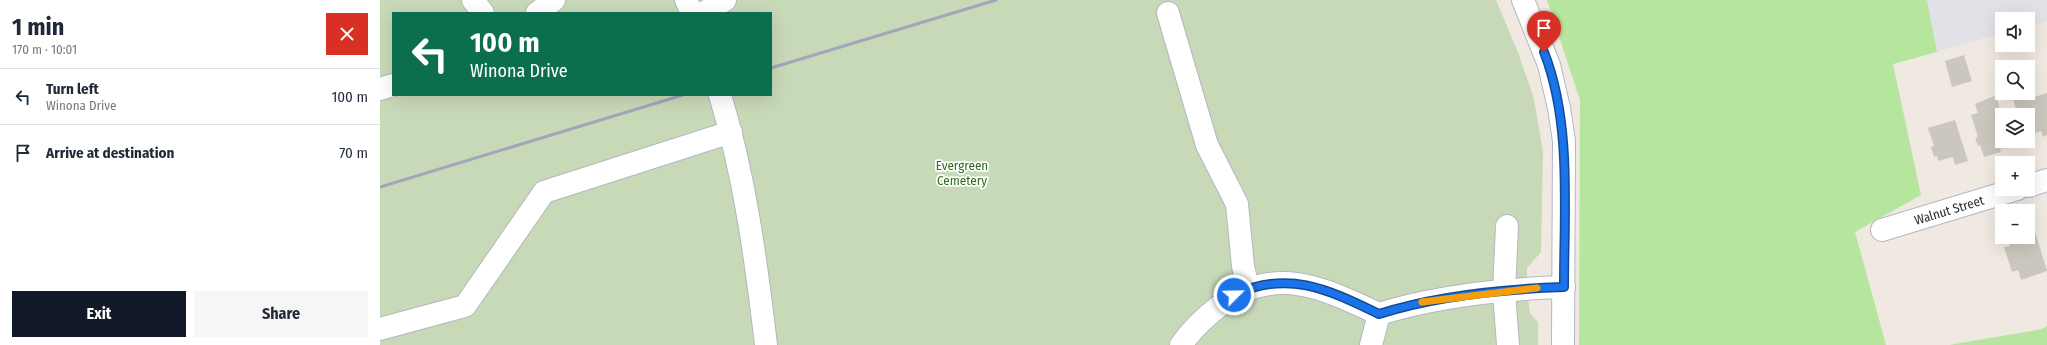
<!DOCTYPE html>
<meta charset="utf-8">
<style>
body{margin:0;font-family:"Fira Sans Condensed",sans-serif;background:#f6f6f7;color:#1f2937;height:100vh;display:flex;flex-direction:column;font-size:15px;white-space:nowrap}
*{box-sizing:border-box;margin:0}
p{font-size:13px;color:#747a83}
.icon{flex:none;width:22px;height:22px;fill:none;stroke:currentColor;stroke-width:2;stroke-linecap:round;stroke-linejoin:round}
.map{position:relative;flex:1;overflow:hidden}
.side{display:flex;flex-direction:column;background:#fff;width:380px}
.side>*{flex:none}
.top-card{position:absolute;left:12px;top:12px;width:380px;height:84px;border-radius:0px;box-shadow:0 4px 16px #0002;background:#0b6e4f;color:#fff;overflow:hidden}
.tools{position:absolute;left:1615px;top:12px;display:grid;gap:8px}
.tools a{display:grid;place-items:center;width:40px;height:40px;border-radius:0px;background:#fff;box-shadow:0 4px 16px #0002;font-size:20px}
.pin{position:absolute;display:grid;place-items:center;width:34px;height:34px;color:#fff;margin:-41px -17px;border-radius:50% 50% 50% 0;rotate:-45deg;box-shadow:0 0 4px #0007}
.pin .icon{rotate:45deg}
.me{position:absolute;width:44px;margin:-22px;rotate:67deg;stroke-linejoin:round;filter:drop-shadow(0 0 3px #0008)}
.turn{display:flex;align-items:center;gap:14px;height:84px;padding:0 12px;font-size:18px}
.turn .icon{width:52px;height:52px;stroke-width:2.5}
.turn b{display:block;font-size:28px;line-height:34px}
.round{display:grid;place-items:center;flex:none;width:42px;height:42px;border-radius:0px;background:#f6f6f7}
.head{display:flex;align-items:center;justify-content:space-between;height:68px;padding:0 12px}
h1{font-size:24px;font-weight:700;line-height:30px}
.action{display:flex;gap:8px;margin-top:auto;padding:8px 12px}
.action a{flex:1;height:46px;border-radius:0px;background:#111827;color:#fff;font-size:16px;font-weight:700;line-height:46px;text-align:center}
.action a+a{background:#f6f6f7;color:#1f2937}
ul{padding:0;list-style:none}
li{display:flex;align-items:center;gap:12px;height:56px;padding:0 12px;border-top:1px solid #e0e1e3}
li div{flex:1}
li b{display:block;font-size:15px}
li em{font-style:normal}
main{display:flex;flex:1;min-height:0}
.map>svg:first-child{display:block}
</style>
<main>
<section class="side">
<div class="head"><div><h1>1 min</h1><p>170 m · 10:01</p></div><a class="round" style="background:#d93025;color:#fff"><svg class="icon" aria-label="close" viewBox="0 0 24 24"><path d="M6 6l12 12M18 6L6 18"/></svg></a></div>
<ul>
<li><svg class="icon" aria-label="left" viewBox="0 0 24 24"><path d="M17 20v-9H6M10 6l-5 5 5 5"/></svg><div><b>Turn left</b><p>Winona Drive</p></div><em>100 m</em></li>
<li><svg class="icon" aria-label="arrive" viewBox="0 0 24 24"><path d="M6 21V4h12l-3 4 3 4H6"/></svg><div><b>Arrive at destination</b></div><em>70 m</em></li>
</ul>
<div class="action"><a>Exit</a><a>Share</a></div>
</section>
<div class="map">
<svg width="1667" height="345" viewBox="0 0 1667 345">
<rect width="100%" height="100%" fill="#efe9e1"/>
<path fill="#e3e1e8" d="M 1547,0 L 1667,0 L 1667,21 L 1648,26 L 1648,19 L 1622,19 L 1622,33 L 1557,52 Z"/>
<path fill="#b6e59e" d="M 1167,0 L 1547,0 L 1557,52 L 1513,64 L 1541,195 L 1475,232 L 1506,345 L 1199,345 L 1200,100 Z
M 1667,326 L 1667,345 L 1569,345 L 1662,329 Z"/>
<path fill="#c8d9b8" fill-rule="evenodd" d="M 0,0 L 1116,0 L 1139,55 L 1154,99 L 1163,152 L 1161,252 L 1147,268 L 1147,289 L 1150,313 L 1158,322 L 1158,345 L 0,345 ZM 13,13 L 391,13 L 391,95 L 13,95 Z"/>
<path fill="#cbc7bf" d="M 1584,55 L 1592,81 L 1572,87 L 1565,61 Z
M 1640,93 L 1649,93 L 1650,98 L 1667,93 L 1667,135 L 1663,137 L 1661,131 L 1648,135 L 1648,115 L 1638,115 L 1632,96 Z
M 1616,95 L 1622,116 L 1622,141 L 1630,141 L 1631,146 L 1620,149 L 1621,152 L 1604,157 L 1600,145 L 1598,146 L 1595,138 L 1598,137 L 1591,115 L 1598,113 L 1595,104 Z
M 1575,120 L 1588,161 L 1575,165 L 1573,157 L 1558,161 L 1557,156 L 1554,157 L 1551,147 L 1554,146 L 1548,128 Z
M 1654,228 L 1667,271 L 1641,280 L 1638,270 L 1632,272 L 1624,247 L 1630,246 L 1627,237 L 1648,237 L 1648,229 Z"/>
<g fill="none" stroke-linecap="round" stroke-linejoin="round">
<defs>
<g id="minor">
<path d="M 93,0 L 103,13"/>
<path d="M 306,0 L 312,13"/>
<path d="M 1143,0 L 1169,65 L 1179,108 L 1184,141 L 1183,345"/>
<path d="M 157,13 L 174,0"/>
<path d="M 323,13 L 345,0"/>
<path d="M 788,13 L 827,145 L 857,204 L 863,266 L 868,288"/>
<path d="M 0,89 L 13,85"/>
<path d="M 340,95 C 365,177 376,260 386,345"/>
<path d="M 1648,186 L 1667,180"/>
<path d="M 1127,226 L 1124,292 L 1128,345"/>
<path id="s1" d="M 1502,230 L 1637,189"/>
<path d="M 0,329 L 85,306 L 164,192 L 351,132"/>
<path d="M 801,345 C 812,329 826,316 842,304 C 896,264 945,289 999,314 C 1056,296 1124,289 1184,287"/>
<path d="M 991,345 L 999,314"/>
</g>
</defs>
<use href="#minor" stroke="#b4b7c1" stroke-width="24"/>
<use href="#minor" stroke="#fff" stroke-width="22"/>
<path stroke="#a3a6b8" stroke-width="3" d="M 391,68 L 616,0
M 0,187 L 303,95"/>
</g>
<g fill="none" stroke-linecap="round" stroke-linejoin="round">
<defs>
<path id="route" d="M 854,295 C 908,269 949,290 999,314 C 1055,296 1125,289 1184,287 C 1184,211 1192,123 1164,52"/>
</defs>
<use href="#route" stroke="#114b97" stroke-width="10"/>
<use href="#route" stroke="#1a73e8" stroke-width="7"/>
<path stroke="#f59e0b" stroke-width="7" d="M 1042,302 L 1157,288"/>
</g>
<g text-anchor="middle" stroke-width="3.5" stroke-linejoin="round" paint-order="stroke">
<g font-size="13" fill="#2c6e1b" stroke="#fff">
<text x="582" y="170">Evergreen<tspan x="582" dy="15">Cemetery</tspan></text>
</g>
<g font-size="13" fill="#2e2e2e" stroke="#fff">
<text dy="5" stroke="none"><textPath href="#s1" startOffset="70">Walnut Street</textPath></text>
</g>
</g>
</svg>
<div class="tools">
<a><svg class="icon" aria-label="sound" viewBox="0 0 24 24"><path d="M4 9h4l5-4v14l-5-4H4zM17 9q2 3 0 6"/></svg></a>
<a><svg class="icon" aria-label="search" viewBox="0 0 24 24"><circle cx="10" cy="10" r="6"/><path d="M15 15l6 6"/></svg></a>
<a><svg class="icon" aria-label="layers" viewBox="0 0 24 24"><path d="M12 4l9 5-9 5-9-5zM3 14l9 5 9-5"/></svg></a>
<a>+</a>
<a>−</a>
</div>
<div class="pin" style="left:1164px;top:52px;background:#d93025"><svg class="icon" aria-label="arrive" viewBox="0 0 24 24"><path d="M6 21V4h12l-3 4 3 4H6"/></svg></div>
<svg class="me" style="left:854px;top:295px" viewBox="-20 -20 40 40"><circle r="17" fill="#1a73e8" stroke="#fff" stroke-width="3"/><path d="M0-11L8 9 0 5-8 9z" fill="#fff"/></svg>
<div class="top-card">
<div class="turn"><svg class="icon" aria-label="left" viewBox="0 0 24 24"><path d="M17 20v-9H6M10 6l-5 5 5 5"/></svg><div><b>100 m</b>Winona Drive</div></div>
</div>
</div>
</main>
